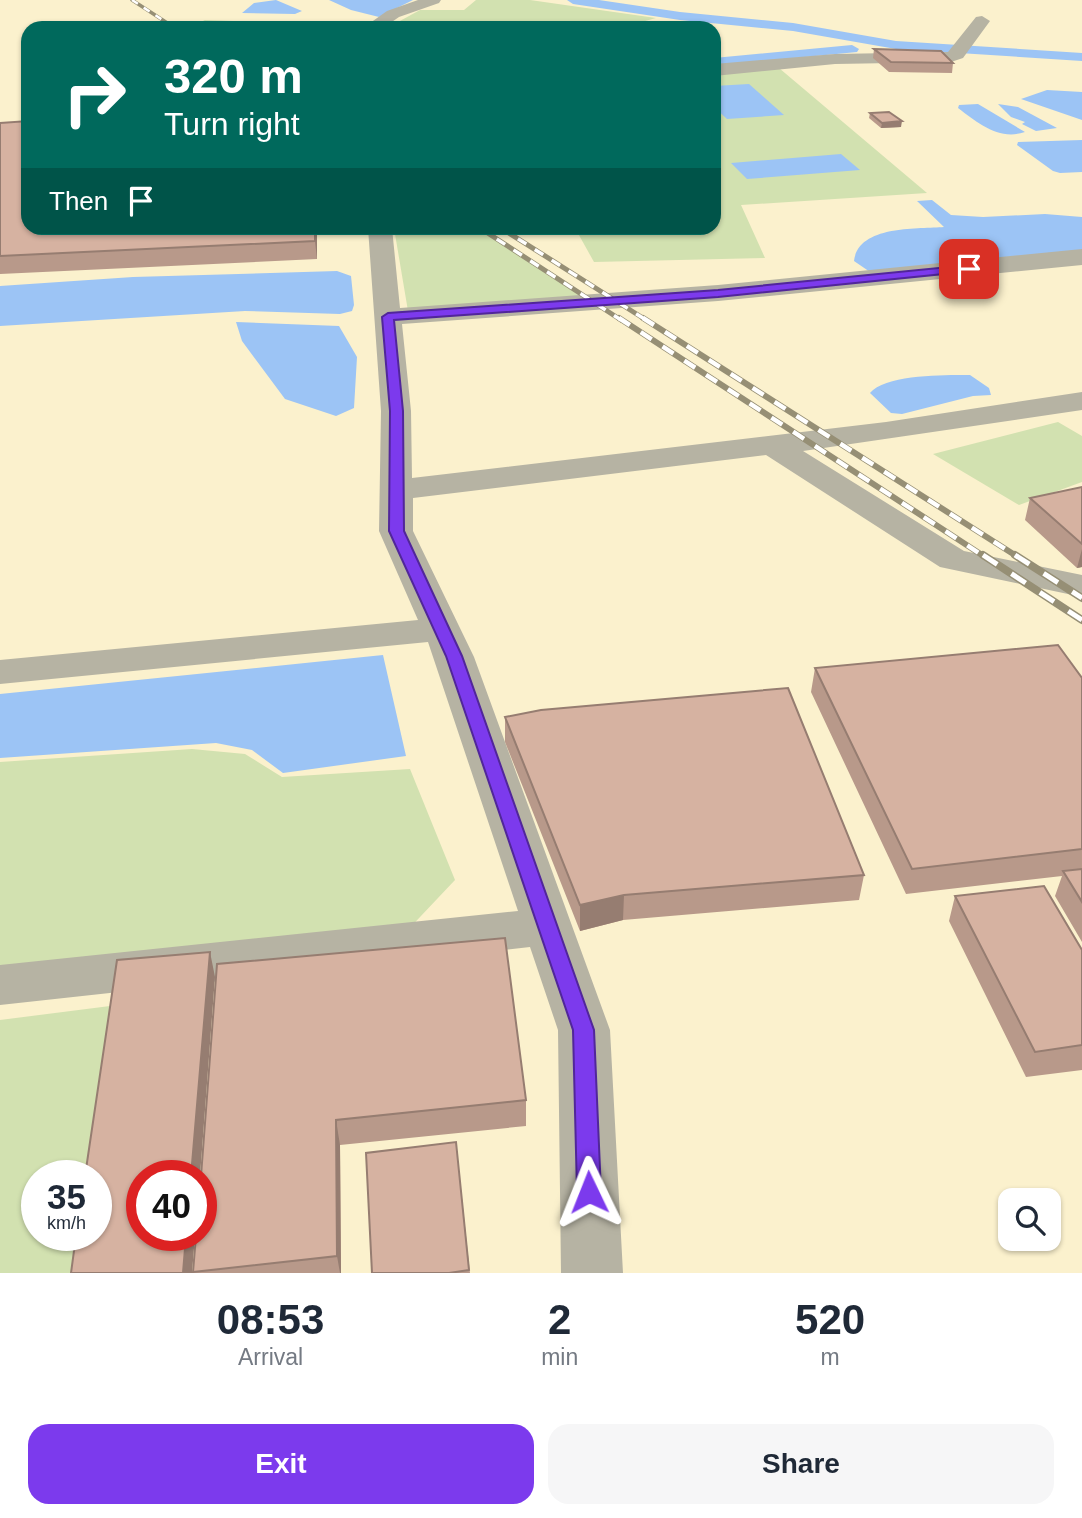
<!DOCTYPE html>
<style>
body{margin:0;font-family:Helvetica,sans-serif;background:#f6f6f7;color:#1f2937;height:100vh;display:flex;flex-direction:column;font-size:26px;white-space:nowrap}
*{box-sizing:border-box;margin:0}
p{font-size:23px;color:#747a83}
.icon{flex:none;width:38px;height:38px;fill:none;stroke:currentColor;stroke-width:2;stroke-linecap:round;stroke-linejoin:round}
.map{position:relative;height:1273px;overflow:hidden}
.side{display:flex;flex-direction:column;background:#fff;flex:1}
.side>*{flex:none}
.hud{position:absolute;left:21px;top:21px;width:700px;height:214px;border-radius:21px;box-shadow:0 2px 5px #0004;background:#00695c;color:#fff;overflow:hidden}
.fabs{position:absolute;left:998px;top:1188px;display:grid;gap:14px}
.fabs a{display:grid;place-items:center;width:63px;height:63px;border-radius:14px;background:#fff;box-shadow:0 2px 5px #0004;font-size:35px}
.speed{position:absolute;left:21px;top:1160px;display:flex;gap:14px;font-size:35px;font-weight:700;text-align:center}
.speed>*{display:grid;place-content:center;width:91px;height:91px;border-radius:50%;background:#fff;box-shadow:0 2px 5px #0004;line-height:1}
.speed small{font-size:18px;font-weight:400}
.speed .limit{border:10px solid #d22;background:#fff;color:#111}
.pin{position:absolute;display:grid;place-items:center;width:60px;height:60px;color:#fff;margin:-30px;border-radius:14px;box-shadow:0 4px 10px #0006}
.me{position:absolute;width:77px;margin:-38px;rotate:358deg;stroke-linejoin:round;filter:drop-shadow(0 0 5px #0008)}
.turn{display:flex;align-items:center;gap:24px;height:147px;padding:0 28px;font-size:32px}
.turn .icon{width:91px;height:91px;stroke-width:2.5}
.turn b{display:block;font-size:49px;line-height:60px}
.then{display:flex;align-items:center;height:66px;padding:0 28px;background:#0003;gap:14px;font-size:26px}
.eta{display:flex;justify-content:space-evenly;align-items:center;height:119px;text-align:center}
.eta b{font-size:42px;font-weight:700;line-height:49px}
.action{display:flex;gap:14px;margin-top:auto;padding:14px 28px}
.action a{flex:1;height:80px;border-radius:21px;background:#7c3aed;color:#fff;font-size:28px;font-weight:700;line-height:80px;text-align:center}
.action a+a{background:#f6f6f7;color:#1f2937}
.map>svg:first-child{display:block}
</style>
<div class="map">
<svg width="1082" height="1273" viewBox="0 0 1082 1273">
<rect width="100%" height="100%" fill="#fbf1cd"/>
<path fill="#d2e1b0" d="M 476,0 L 530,0 L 656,18 L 620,28 L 387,28 L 420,10 L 464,10 Z
M 203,20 L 264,22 L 298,28 L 217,28 Z
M 779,68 L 927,193 L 741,205 L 765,258 L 594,262 L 575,228 L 714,228 L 714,74 Z
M 394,228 L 484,228 L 589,297 L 408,311 Z
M 1058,422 L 1082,436 L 1082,482 L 1019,505 L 933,454 Z
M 192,749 L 245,754 L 282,777 L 410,769 L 455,880 L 403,935 L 0,975 L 0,762 Z
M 110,1006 L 89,1176 L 37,1176 L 37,1236 L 81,1236 L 76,1273 L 0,1273 L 0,1020 Z"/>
<path fill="#9cc4f5" d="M 276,0 L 302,11 L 295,14 L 242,13 L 254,3 Z
M 329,0 L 413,0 L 379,17 L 351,10 Z
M 749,84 L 784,115 L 727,119 L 714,107 L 714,86 Z
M 1047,90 L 1082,92 L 1082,120 L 1021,99 Z
M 978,104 L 1025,132 C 999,141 978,123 958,108 L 959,105 Z
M 998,104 L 1018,107 L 1057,128 L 1036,131 L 1022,124 L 1025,122 L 1011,117 Z
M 1082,140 L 1082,172 L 1060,173 L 1053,171 L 1017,145 L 1018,142 Z
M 841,154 L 860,170 L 747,179 L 731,163 Z
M 932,200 L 951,215 L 983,217 L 1045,214 L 1082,217 L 1082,252 L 873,274 L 854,261 C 858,225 918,229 944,227 L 917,201 Z
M 337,271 L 351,276 L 354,305 L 352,311 L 340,314 L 245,311 L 0,326 L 0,286 L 133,277 Z
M 236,322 L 339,326 L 357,357 L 354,408 L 336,416 L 285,399 L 242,341 Z
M 970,375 L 989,388 L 991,395 L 973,396 L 902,414 L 891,413 L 870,393 C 886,374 946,375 970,375 Z
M 383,655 L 406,756 L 283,773 L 252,750 L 216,743 L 0,758 L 0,694 Z"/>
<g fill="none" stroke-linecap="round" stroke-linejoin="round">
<path fill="#9cc4f5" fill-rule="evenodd" d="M 567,0 L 599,0 L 680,12 L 793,23 L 896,41 L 1082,53 L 1082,61 L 896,49 L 793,31 L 680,20 L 573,4 Z
M 852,45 L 859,49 L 857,52 L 714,66 L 714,58 Z"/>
<path fill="#b6b3a3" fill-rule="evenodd" d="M 418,0 L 441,0 L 439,3 L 399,17 L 383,28 L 363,28 L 387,11 Z
M 982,16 L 990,21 L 963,58 L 951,62 L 835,64 L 714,76 L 714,64 L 835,54 L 948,52 L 976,17 Z
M 368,228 L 392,228 L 400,308 L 718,285 L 1082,249 L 1082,265 L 718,301 L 402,324 L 411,411 L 412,478 L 886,422 L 1082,392 L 1082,410 L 803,451 L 964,551 L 1082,575 L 1082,597 L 940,567 L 766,455 L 413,498 L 413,531 L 474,657 L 610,1030 L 623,1273 L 561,1273 L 558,1030 L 530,947 L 0,1005 L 0,965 L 518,911 L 428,642 L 0,684 L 0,660 L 418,620 L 379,531 L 381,411 Z"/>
<defs>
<path id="rail-far3" d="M 132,0 L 175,28"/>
<path id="rail-far2" d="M 480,228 L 621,320
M 501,228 L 646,320"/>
<path id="rail-far1" d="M 619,318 L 985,557
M 643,318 L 1018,557"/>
<path id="rail" d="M 983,555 L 1082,620
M 1015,555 L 1082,598"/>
</defs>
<use href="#rail-far3" stroke="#968f75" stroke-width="3.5"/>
<use href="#rail-far2" stroke="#968f75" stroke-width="5"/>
<use href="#rail-far1" stroke="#968f75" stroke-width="6"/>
<use href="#rail" stroke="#968f75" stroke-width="8"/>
<use href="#rail-far3" stroke="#fff" stroke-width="2.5" stroke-dasharray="7" stroke-linecap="butt"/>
<use href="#rail-far2" stroke="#fff" stroke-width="3.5" stroke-dasharray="10" stroke-linecap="butt"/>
<use href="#rail-far1" stroke="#fff" stroke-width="4.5" stroke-dasharray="13" stroke-linecap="butt"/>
<use href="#rail" stroke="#fff" stroke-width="5" stroke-dasharray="17" stroke-linecap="butt"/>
</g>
<path fill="#b8998a" d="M 874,49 L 953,63 L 952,73 L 889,72 L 873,58 Z
M 870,113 L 901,127 L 881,128 L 869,118 Z
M 0,123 L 28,228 L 317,228 L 317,259 L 0,274 Z
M 1082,487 L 1082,567 L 1077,568 L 1025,520 L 1030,498 Z
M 815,668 L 1082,678 L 1082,942 L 1055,896 L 1062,876 L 906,894 L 811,692 Z
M 505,717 L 864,875 L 859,900 L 623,920 L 580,931 L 505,742 Z
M 955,896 L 1082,950 L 1082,1070 L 1026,1077 L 949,921 Z
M 217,964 L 526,1100 L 526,1126 L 340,1145 L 341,1273 L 193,1273 Z
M 456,1142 L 470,1273 L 372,1273 Z"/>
<path fill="#967d71" d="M 902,121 L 901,127 L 881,128 L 882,123 Z
M 315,228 L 317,228 L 317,259 L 315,241 Z
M 1082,549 L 1082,567 L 1077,568 Z
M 624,895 L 623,920 L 580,931 L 580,905 Z
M 210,952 L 215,977 L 200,1176 L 191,1176 Z
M 336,1120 L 340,1145 L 341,1273 L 340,1273 L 337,1256 Z
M 186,1236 L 195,1236 L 192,1273 L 183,1273 Z"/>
<path fill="#d6b2a1" stroke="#967d71" stroke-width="2" d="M 874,49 L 941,51 L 953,63 L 891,62 Z
M 889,112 L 902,121 L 882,123 L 870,113 Z
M 28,121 L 28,228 L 315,228 L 315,241 L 0,256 L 0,123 Z
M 1082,487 L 1082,544 L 1030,498 Z
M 1058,645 L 1082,678 L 1082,849 L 912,869 L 815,668 Z
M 788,688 L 864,875 L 624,895 L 580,905 L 505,717 L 541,710 Z
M 1082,869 L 1082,902 L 1063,871 Z
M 1044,886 L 1082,950 L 1082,1045 L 1035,1052 L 955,896 Z
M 505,938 L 526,1100 L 336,1120 L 337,1256 L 193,1272 L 196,1236 L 201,1236 L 201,1176 L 217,964 Z
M 210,952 L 191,1176 L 142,1176 L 142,1236 L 186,1236 L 183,1273 L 71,1273 L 76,1236 L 96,1236 L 96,1176 L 85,1176 L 117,960 Z
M 456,1142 L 469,1270 L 449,1273 L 372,1273 L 366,1153 Z"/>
<path fill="#7c3aed" stroke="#51269a" stroke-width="2" d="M 969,265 L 974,269 L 973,271 L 718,297 L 394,320 L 403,411 L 404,531 L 462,656 L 594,1030 L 601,1192 L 598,1200 L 589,1203 L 581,1200 L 577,1192 L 573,1030 L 446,656 L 389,531 L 390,411 L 382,317 L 388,313 L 718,290 Z"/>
</svg>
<div class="fabs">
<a><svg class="icon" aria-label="search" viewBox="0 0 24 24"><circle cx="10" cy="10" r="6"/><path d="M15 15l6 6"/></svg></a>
</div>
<div class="speed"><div>35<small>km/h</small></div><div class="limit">40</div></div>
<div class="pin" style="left:969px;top:269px;background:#d93025"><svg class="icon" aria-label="arrive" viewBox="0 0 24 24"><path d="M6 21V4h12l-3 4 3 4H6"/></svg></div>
<svg class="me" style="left:589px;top:1192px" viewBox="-20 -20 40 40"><path d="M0-17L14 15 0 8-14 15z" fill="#7c3aed" stroke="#fff" stroke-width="4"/></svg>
<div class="hud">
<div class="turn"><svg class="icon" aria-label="right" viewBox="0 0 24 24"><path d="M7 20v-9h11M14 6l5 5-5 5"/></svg><div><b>320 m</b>Turn right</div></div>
<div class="then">Then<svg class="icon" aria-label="arrive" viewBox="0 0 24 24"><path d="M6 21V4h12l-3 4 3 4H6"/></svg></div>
</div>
</div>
<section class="side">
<div class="eta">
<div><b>08:53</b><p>Arrival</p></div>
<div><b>2</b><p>min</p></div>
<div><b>520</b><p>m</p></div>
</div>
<div class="action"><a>Exit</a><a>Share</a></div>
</section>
